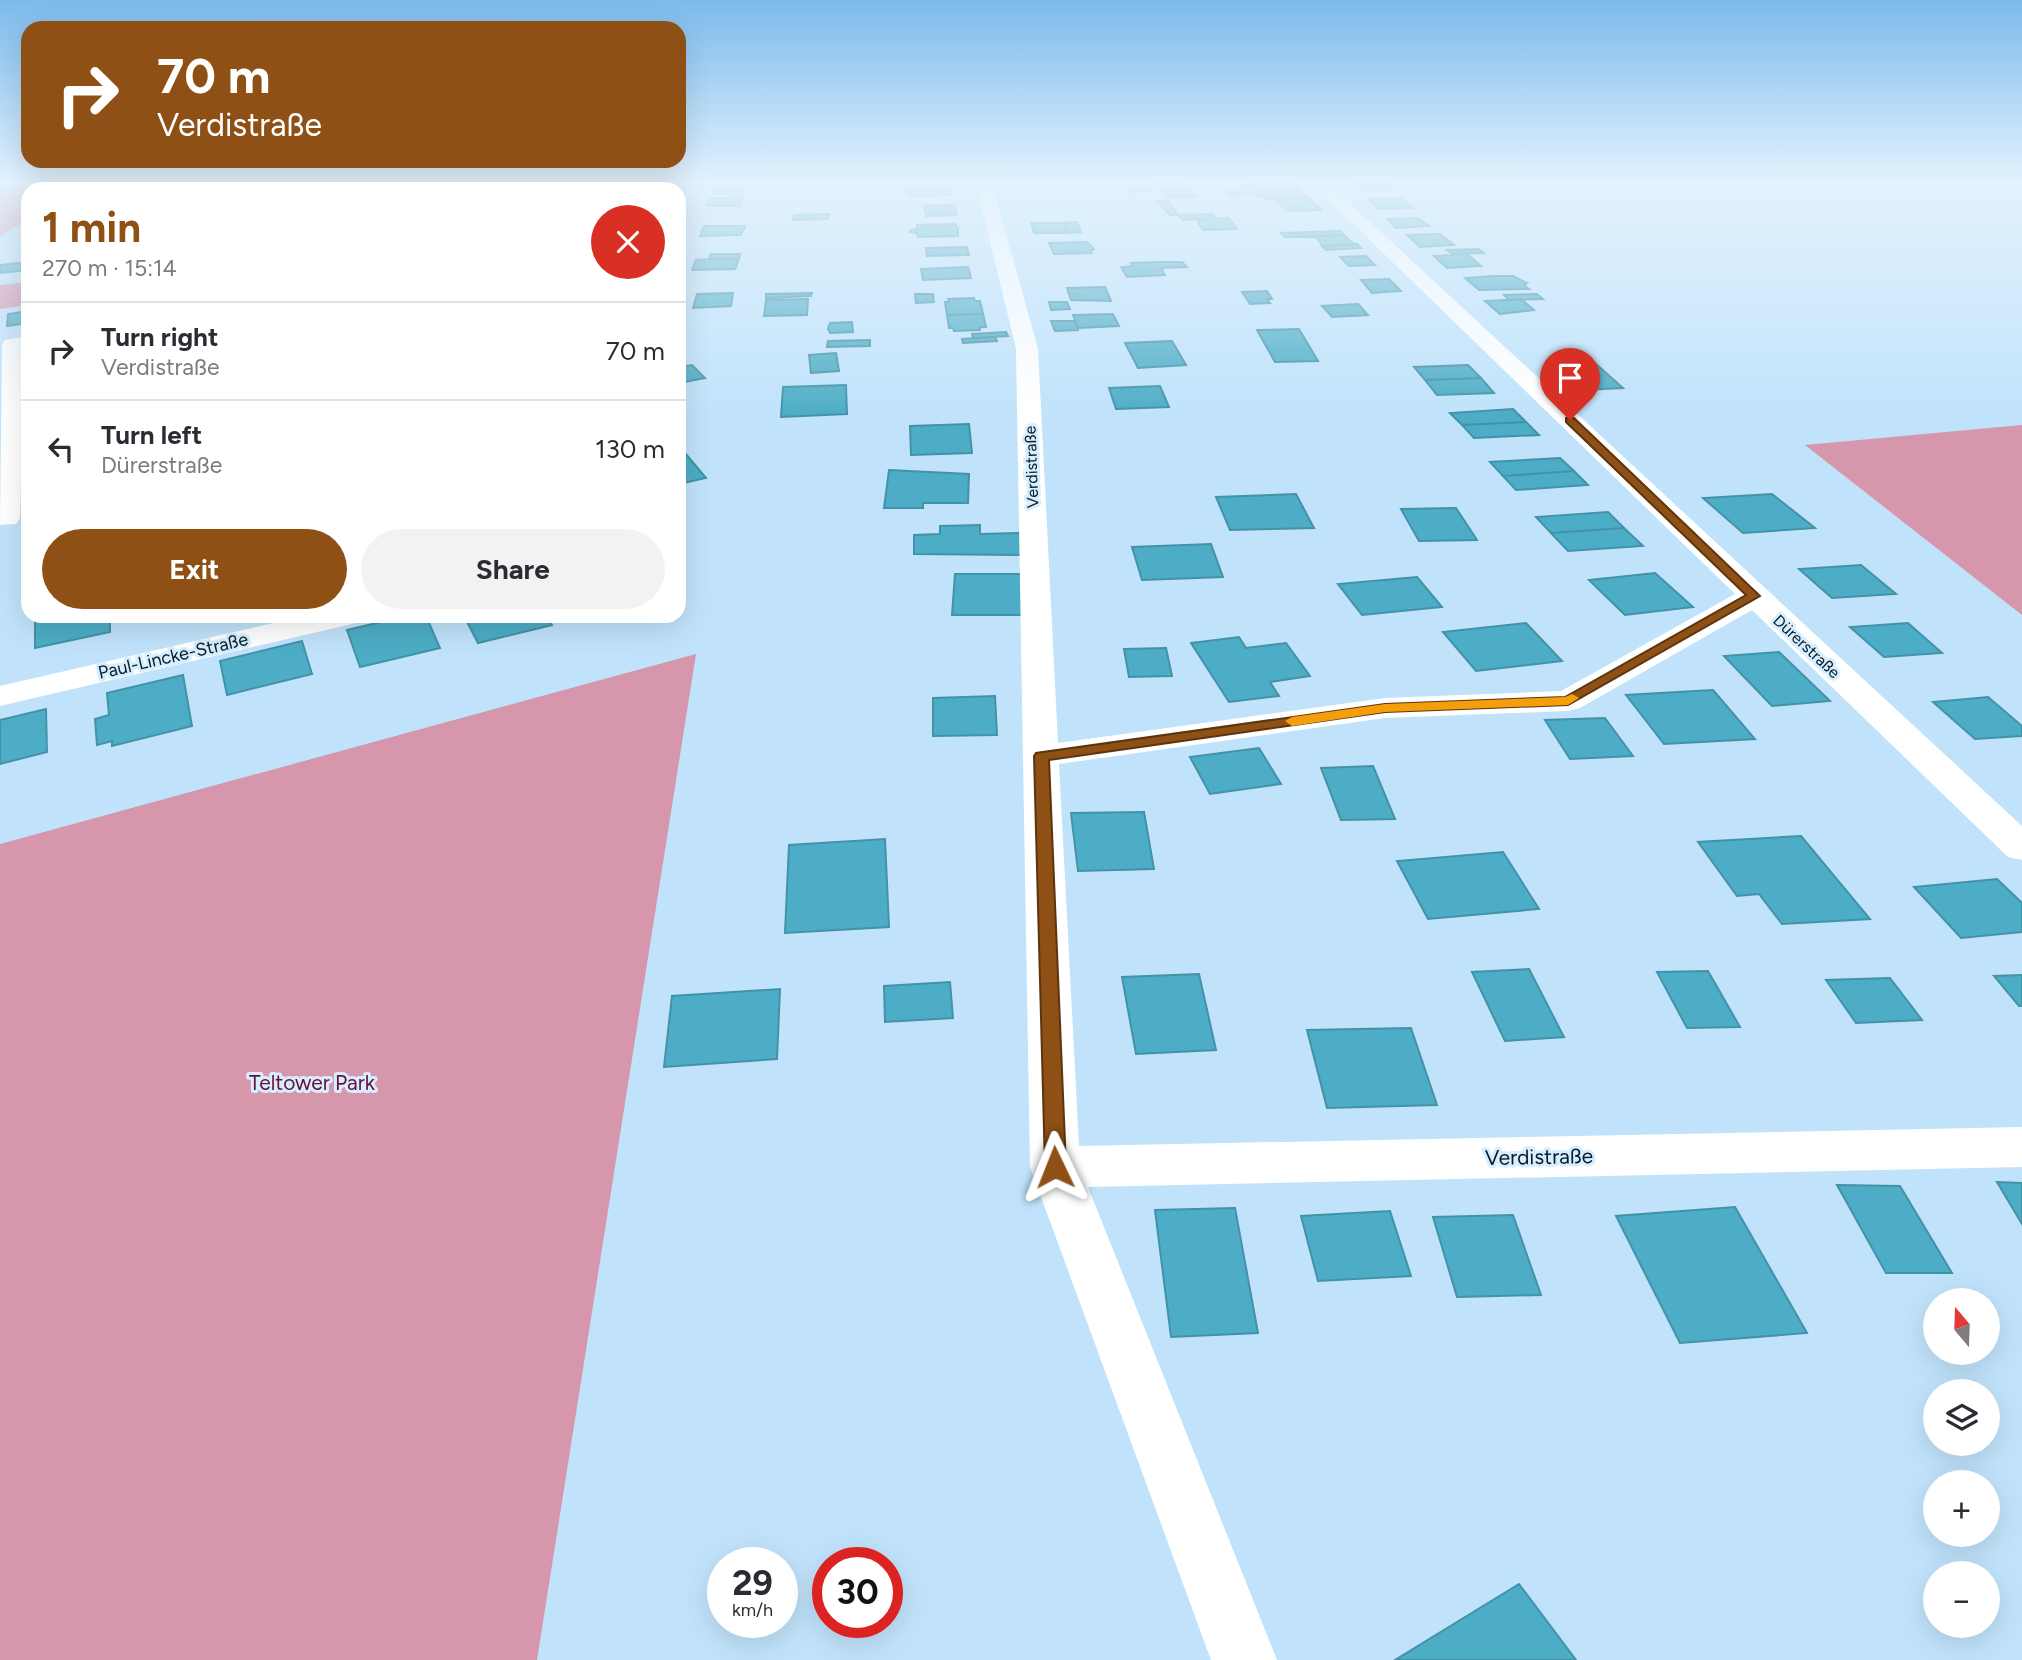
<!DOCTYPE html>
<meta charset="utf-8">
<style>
body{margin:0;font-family:Figtree,sans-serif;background:#f2f2f3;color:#2b2b33;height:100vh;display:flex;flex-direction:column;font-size:26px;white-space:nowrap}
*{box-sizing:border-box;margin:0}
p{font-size:23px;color:#7c7c81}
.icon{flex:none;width:38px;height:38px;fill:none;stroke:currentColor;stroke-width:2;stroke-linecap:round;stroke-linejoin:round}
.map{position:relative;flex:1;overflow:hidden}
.panel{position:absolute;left:21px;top:182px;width:665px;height:441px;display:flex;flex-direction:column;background:#fff;border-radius:21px;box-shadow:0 7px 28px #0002}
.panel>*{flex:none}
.guide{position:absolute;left:21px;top:21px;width:665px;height:147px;border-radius:21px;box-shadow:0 7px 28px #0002;background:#8e5015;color:#fff;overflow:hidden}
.needle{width:46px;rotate:341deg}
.tools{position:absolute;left:1923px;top:1288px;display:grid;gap:14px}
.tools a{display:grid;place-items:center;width:77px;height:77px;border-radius:50%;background:#fff;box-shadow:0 7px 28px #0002;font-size:35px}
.speed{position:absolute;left:707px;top:1547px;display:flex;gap:14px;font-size:35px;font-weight:700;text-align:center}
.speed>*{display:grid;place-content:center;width:91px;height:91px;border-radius:50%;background:#fff;box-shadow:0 7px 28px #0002;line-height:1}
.speed small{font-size:18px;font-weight:400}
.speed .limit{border:10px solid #d22;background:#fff;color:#111}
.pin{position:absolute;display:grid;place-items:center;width:60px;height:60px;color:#fff;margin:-72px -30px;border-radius:50% 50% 50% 0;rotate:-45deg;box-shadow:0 0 7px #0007}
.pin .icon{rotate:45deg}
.me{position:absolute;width:77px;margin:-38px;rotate:358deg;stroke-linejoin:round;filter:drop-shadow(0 0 5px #0008)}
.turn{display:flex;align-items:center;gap:24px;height:147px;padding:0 21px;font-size:32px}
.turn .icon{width:91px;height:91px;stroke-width:2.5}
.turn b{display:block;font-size:49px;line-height:60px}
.round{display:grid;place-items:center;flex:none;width:74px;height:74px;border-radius:37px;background:#f2f2f3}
.headline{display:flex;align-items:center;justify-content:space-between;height:119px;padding:0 21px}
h1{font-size:42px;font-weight:700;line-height:52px;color:#8e5015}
.primary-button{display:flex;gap:14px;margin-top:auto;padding:14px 21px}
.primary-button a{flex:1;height:80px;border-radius:42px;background:#8e5015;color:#fff;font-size:28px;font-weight:700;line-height:80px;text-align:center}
.primary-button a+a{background:#f2f2f3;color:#2b2b33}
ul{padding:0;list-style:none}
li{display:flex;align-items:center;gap:21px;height:98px;padding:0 21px;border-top:2px solid #e1e1e2}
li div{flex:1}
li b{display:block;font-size:26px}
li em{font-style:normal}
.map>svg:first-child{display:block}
</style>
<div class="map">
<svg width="2022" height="1660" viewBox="0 0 2022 1660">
<rect width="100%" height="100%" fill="#c0e3fb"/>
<path fill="#d696ab" d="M 0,183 L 83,183 L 73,189 L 28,189 L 28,219 L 0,237 Z
M 28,282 L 28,305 L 0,309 L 0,285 Z
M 2022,425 L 2022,615 L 1805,445 Z
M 696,654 L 537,1660 L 0,1660 L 0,844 Z"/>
<path fill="#4dadc6" stroke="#4392a8" stroke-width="2" d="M 227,183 L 256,183 L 247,189 L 218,189 Z
M 351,183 L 379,183 L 374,187 L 345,188 Z
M 434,183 L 470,183 L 466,187 L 429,188 Z
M 1157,183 L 1185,183 L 1196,197 L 1167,197 Z
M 1252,183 L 1293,183 L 1300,190 L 1260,191 Z
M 1355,183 L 1388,183 L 1396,189 L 1363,190 Z
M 1254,184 L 1260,191 L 1299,190 L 1302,194 L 1229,196 L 1226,192 L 1246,192 L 1240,185 Z
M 1146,185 L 1150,191 L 1129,192 L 1125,186 Z
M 945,187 L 952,195 L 911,196 L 911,193 L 906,193 L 905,188 Z
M 715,189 L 742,189 L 740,194 L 713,194 Z
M 1306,195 L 1309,198 L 1266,200 L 1262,196 Z
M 743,197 L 740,206 L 707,206 L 710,198 Z
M 1309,198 L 1321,210 L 1287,211 L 1276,200 Z
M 1401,198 L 1413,208 L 1379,209 L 1368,199 Z
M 1167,200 L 1178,215 L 1170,215 L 1157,201 Z
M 954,205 L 957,215 L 926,216 L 924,206 Z
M 829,214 L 828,219 L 793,220 L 794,215 Z
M 1213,214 L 1216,219 L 1182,220 L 1178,215 Z
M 1229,218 L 1237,229 L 1203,230 L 1196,219 Z
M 1418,218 L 1429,226 L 1396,228 L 1387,219 Z
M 1077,222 L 1081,232 L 1067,233 L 1063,223 Z
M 1031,223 L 1063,223 L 1067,233 L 1034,233 Z
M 955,224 L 958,228 L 958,236 L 918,237 L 917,233 L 910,232 L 910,230 L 917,229 L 917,225 Z
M 704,226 L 745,226 L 741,235 L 700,236 Z
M 1340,231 L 1344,235 L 1285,237 L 1281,233 Z
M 1440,234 L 1454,245 L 1420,247 L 1407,235 Z
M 1344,235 L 1355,245 L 1323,246 L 1315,236 Z
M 1087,242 L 1094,249 L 1091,251 L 1092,253 L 1054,254 L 1049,243 Z
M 1357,244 L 1361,248 L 1326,250 L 1322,246 Z
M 967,247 L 969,255 L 927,256 L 926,248 Z
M 1479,249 L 1484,253 L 1452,254 L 1447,250 Z
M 711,254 L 740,254 L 739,259 L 709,259 Z
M 1467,254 L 1481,266 L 1447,268 L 1434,256 Z
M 1366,256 L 1375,265 L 1349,266 L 1340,257 Z
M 709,259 L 739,259 L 735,269 L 692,270 L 696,260 Z
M 28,262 L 28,270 L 0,273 L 0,265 Z
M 1156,262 L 1182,262 L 1187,267 L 1161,268 L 1165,275 L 1127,277 L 1121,267 L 1133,266 L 1131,263 Z
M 968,267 L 971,278 L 923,280 L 921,269 Z
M 1492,276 L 1513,276 L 1527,283 L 1524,285 L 1529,289 L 1479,290 L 1465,278 Z
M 1389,279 L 1401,291 L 1372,293 L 1361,280 Z
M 1105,287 L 1111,301 L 1071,300 L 1067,288 Z
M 1267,291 L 1272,299 L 1267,299 L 1270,303 L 1250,304 L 1242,292 Z
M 733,293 L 731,306 L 693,308 L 697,294 Z
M 812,293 L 811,296 L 766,298 L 766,294 Z
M 915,294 L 933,294 L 934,302 L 916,303 Z
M 1537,294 L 1543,299 L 1509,300 L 1504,295 Z
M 974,298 L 975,301 L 980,301 L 983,314 L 947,315 L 945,302 L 949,302 L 948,299 Z
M 808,299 L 807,315 L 764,316 L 766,300 Z
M 1521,299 L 1534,310 L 1500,314 L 1485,301 Z
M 1049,302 L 1067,302 L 1070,309 L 1051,310 Z
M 1358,304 L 1368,315 L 1332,317 L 1322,306 Z
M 28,311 L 28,323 L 7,326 L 8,314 Z
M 983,314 L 986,327 L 980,327 L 980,330 L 954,331 L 953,328 L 949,328 L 947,315 Z
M 1113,314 L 1119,326 L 1078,328 L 1073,315 Z
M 1051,321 L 1075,321 L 1078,330 L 1055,331 Z
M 852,322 L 853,332 L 830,333 L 828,329 L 830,323 Z
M 1299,329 L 1318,361 L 1275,362 L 1257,330 Z
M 1006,332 L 1008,336 L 973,338 L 972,334 Z
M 995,337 L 997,341 L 963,343 L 962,339 Z
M 870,340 L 870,346 L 827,347 L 828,341 Z
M 1172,341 L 1186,365 L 1138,368 L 1125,343 Z
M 836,353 L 839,371 L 811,373 L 809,355 Z
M 1595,363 L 1623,388 L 1579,390 L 1552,365 Z
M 692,365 L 705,378 L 679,383 L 679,367 Z
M 1468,365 L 1481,378 L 1425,380 L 1414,367 Z
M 1481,378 L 1494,393 L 1437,395 L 1425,380 Z
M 846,385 L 847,414 L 781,417 L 783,387 Z
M 1160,386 L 1169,407 L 1116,409 L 1109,388 Z
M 1513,409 L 1526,422 L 1462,425 L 1450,413 Z
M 1526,422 L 1539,435 L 1474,438 L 1462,425 Z
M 969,424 L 972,453 L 911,455 L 910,426 Z
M 685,453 L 706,478 L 679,484 L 679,455 Z
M 1560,458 L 1574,471 L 1503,476 L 1490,462 Z
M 889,470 L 969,474 L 968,503 L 923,503 L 923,508 L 884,508 Z
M 1574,471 L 1588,485 L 1516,490 L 1503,476 Z
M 1296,494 L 1314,528 L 1230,530 L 1216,497 Z
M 1772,494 L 1815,528 L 1743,533 L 1703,498 Z
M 1456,508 L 1477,540 L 1419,541 L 1401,509 Z
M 1608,512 L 1624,528 L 1551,533 L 1536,517 Z
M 980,525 L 980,534 L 1021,533 L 1023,555 L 914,554 L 914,535 L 940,534 L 940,526 Z
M 1624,528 L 1643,546 L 1568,551 L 1551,533 Z
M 1211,544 L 1223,577 L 1142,580 L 1132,547 Z
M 1861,565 L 1896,594 L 1832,598 L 1799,569 Z
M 1655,573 L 1693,607 L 1625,615 L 1589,580 Z
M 955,574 L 1024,574 L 1025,615 L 952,615 Z
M 1417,577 L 1442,607 L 1362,615 L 1338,584 Z
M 35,616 L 110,616 L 110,632 L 35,648 Z
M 406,616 L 426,616 L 440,648 L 360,667 L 347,630 Z
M 464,616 L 547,616 L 552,625 L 478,643 Z
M 1526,623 L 1562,661 L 1476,671 L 1443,632 Z
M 1908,623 L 1942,653 L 1884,657 L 1850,627 Z
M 1239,637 L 1246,648 L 1286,643 L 1310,676 L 1270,682 L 1279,696 L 1229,702 L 1191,643 Z
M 302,641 L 312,674 L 227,695 L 220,661 Z
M 1166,648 L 1172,676 L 1129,677 L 1124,649 Z
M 1779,652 L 1830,701 L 1772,706 L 1724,656 Z
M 183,675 L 192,726 L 112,746 L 112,741 L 97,745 L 95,719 L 109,715 L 107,693 Z
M 1713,690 L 1755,739 L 1664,744 L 1626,695 Z
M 995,696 L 997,735 L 933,736 L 933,698 Z
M 1988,697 L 2022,726 L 2022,736 L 1975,739 L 1933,702 Z
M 46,709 L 47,752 L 0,764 L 0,720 Z
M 1605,718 L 1633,756 L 1570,759 L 1545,720 Z
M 1259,748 L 1281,784 L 1210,794 L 1190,757 Z
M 1373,766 L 1395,819 L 1341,820 L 1321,768 Z
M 1144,812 L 1154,869 L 1078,871 L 1071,813 Z
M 1801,836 L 1870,919 L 1782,924 L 1759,894 L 1737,896 L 1698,842 Z
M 885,839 L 889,927 L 785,933 L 789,845 Z
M 1503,852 L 1539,909 L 1428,919 L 1397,861 Z
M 1997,879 L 2022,903 L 2022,932 L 1961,938 L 1914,887 Z
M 1529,969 L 1564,1037 L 1505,1041 L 1472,972 Z
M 1708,971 L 1740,1027 L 1687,1028 L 1657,972 Z
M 1199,974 L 1216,1050 L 1136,1054 L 1122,977 Z
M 2022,975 L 2022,1006 L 2019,1006 L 1994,976 Z
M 1890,978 L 1922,1020 L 1856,1023 L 1826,980 Z
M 950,982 L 953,1018 L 885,1022 L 884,986 Z
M 780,989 L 777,1059 L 664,1067 L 672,996 Z
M 1411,1028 L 1437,1105 L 1327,1108 L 1307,1030 Z
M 1997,1182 L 2022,1183 L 2022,1224 Z
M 1837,1185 L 1900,1186 L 1952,1273 L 1886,1273 Z
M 1735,1207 L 1807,1333 L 1680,1343 L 1616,1216 Z
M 1235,1208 L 1258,1333 L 1171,1337 L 1155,1210 Z
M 1390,1211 L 1411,1276 L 1318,1281 L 1301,1216 Z
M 1513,1215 L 1541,1295 L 1457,1297 L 1433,1217 Z
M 1519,1584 L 1576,1660 L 1395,1660 Z"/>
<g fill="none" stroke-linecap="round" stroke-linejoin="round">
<path fill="#fff" fill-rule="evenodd" d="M 193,183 L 212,183 L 206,189 L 187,189 Z
M 400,183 L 417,183 L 412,189 L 395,189 Z
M 597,183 L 613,183 L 609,189 L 593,189 Z
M 976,183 L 992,183 L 1038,349 L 1058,743 L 1385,698 L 1561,691 L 1735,594 L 1311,183 L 1328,183 L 2022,826 L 2022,860 L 2008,857 L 1752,610 L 1580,708 L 1568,711 L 1385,718 L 1059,764 L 1079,1146 L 2022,1127 L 2022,1167 L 1088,1187 L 1277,1660 L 1211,1660 L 1030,1167 L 1016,349 Z
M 28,336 L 28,350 L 24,350 L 20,518 L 16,524 L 0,525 L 2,345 L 5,340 Z
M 304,616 L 361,616 L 356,623 L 0,706 L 0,686 Z"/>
</g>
<linearGradient id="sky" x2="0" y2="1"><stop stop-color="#7cbaeb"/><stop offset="0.44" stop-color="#e3f2fd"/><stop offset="1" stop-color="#e3f2fd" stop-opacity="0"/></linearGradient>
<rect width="2022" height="415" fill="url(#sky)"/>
<path fill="#8e5015" stroke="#5c340e" stroke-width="2" d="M 1566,418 L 1574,418 L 1760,596 L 1568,705 L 1385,712 L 1049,760 L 1066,1167 L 1063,1173 L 1055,1175 L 1048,1173 L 1045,1167 L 1034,756 L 1036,753 L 1385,704 L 1565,697 L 1746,595 L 1566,422 Z"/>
<path fill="#f59e0b" d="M 1572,694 L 1579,698 L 1568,705 L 1385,712 L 1292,726 L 1285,721 L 1292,717 L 1385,704 L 1565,697 Z"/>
<g text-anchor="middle" stroke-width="6" stroke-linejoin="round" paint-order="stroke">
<g font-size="16" fill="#051d2c" stroke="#d7eeff">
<text transform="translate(1031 467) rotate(-92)" y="6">Verdistraße</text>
<text transform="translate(1807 646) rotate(43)" y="6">Dürerstraße</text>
</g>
<g font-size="18" fill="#051d2c" stroke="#d7eeff">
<text transform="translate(173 656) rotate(-13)" y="6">Paul-Lincke-Straße</text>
</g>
<g font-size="21" fill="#680e39" stroke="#d7eeff">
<text x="312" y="1090">Teltower Park</text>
</g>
<g font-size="21" fill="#051d2c" stroke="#d7eeff">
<text transform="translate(1539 1157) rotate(-1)" y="7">Verdistraße</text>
</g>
</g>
</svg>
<div class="tools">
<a><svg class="needle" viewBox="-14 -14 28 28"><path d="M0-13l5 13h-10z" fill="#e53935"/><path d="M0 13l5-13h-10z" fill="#7c7c81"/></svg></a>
<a><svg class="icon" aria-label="layers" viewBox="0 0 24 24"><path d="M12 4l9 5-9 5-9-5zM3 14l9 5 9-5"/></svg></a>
<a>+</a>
<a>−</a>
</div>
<div class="speed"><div>29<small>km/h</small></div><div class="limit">30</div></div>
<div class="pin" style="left:1570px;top:420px;background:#d93025"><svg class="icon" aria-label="arrive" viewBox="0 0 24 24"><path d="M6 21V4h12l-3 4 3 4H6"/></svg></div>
<svg class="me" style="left:1055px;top:1167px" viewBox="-20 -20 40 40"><path d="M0-17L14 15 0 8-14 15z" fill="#8e5015" stroke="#fff" stroke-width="4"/></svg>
<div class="guide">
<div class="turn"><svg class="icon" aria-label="right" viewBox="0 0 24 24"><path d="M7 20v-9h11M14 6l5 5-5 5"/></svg><div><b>70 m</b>Verdistraße</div></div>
</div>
<section class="panel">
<div class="headline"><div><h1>1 min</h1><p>270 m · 15:14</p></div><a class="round" style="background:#d93025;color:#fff"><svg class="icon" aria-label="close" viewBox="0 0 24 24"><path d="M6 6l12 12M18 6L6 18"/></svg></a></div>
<ul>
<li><svg class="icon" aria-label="right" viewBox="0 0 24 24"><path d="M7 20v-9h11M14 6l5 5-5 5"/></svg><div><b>Turn right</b><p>Verdistraße</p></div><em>70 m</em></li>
<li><svg class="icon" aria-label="left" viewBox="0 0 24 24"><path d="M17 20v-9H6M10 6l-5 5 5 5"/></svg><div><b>Turn left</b><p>Dürerstraße</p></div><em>130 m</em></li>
</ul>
<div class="primary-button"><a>Exit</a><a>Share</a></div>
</section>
</div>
